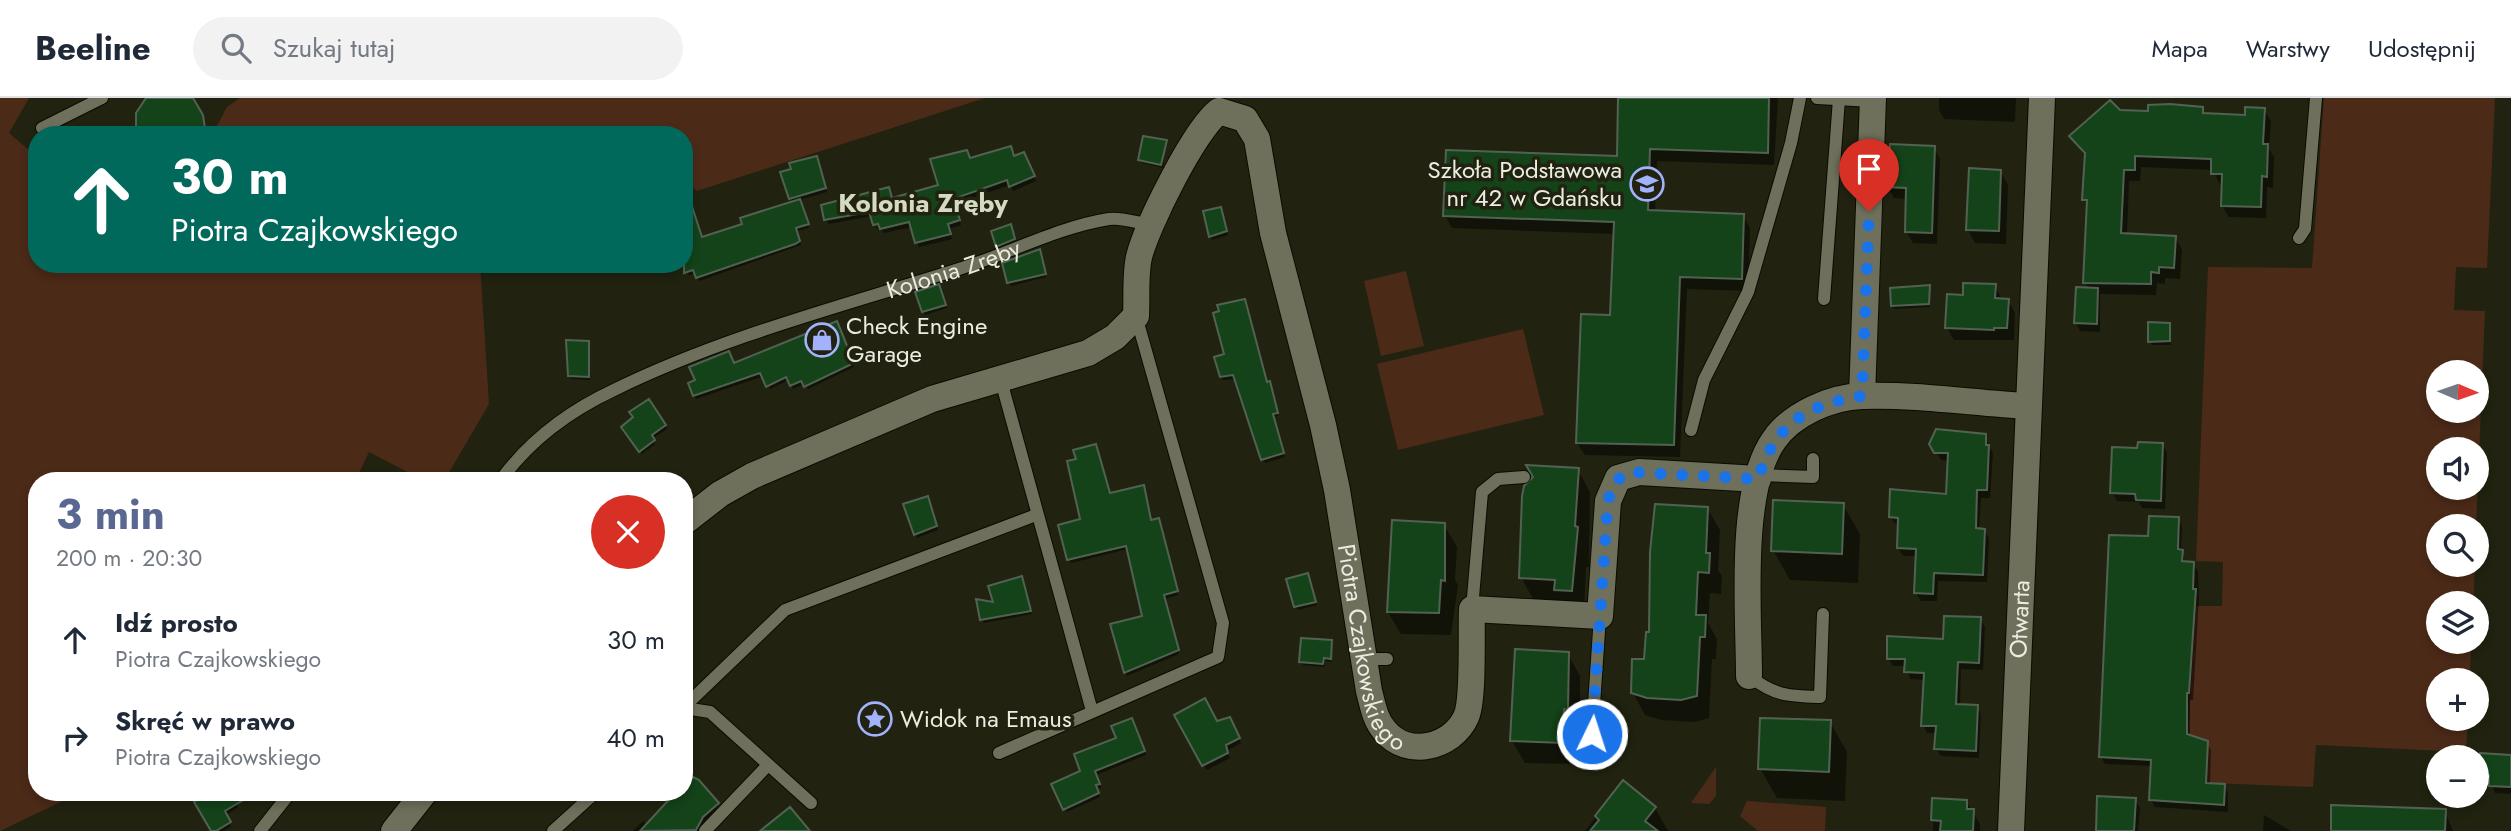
<!DOCTYPE html>
<html lang="pl">
<meta charset="utf-8">
<style>
body{margin:0;font-family:Jost,sans-serif;background:#f2f2f3;color:#1f2937;height:100vh;display:flex;flex-direction:column;font-size:26px;white-space:nowrap}
*{box-sizing:border-box;margin:0}
p{font-size:23px;color:#747a83}
.icon{flex:none;width:38px;height:38px;fill:none;stroke:currentColor;stroke-width:2;stroke-linecap:round;stroke-linejoin:round}
.map{position:relative;flex:1;overflow:hidden}
.sheet{position:absolute;left:28px;top:374px;width:665px;height:329px;display:flex;flex-direction:column;background:#fff;border-radius:28px;box-shadow:0 4px 10px #0003}
.sheet>*{flex:none}
.hud{position:absolute;left:28px;top:28px;width:665px;height:147px;border-radius:28px;box-shadow:0 4px 10px #0003;background:#00695c;color:#fff;overflow:hidden}
.needle{width:46px;rotate:92deg}
.tools{position:absolute;left:2426px;top:262px;display:grid;gap:14px}
.tools a{display:grid;place-items:center;width:63px;height:63px;border-radius:50%;background:#fff;box-shadow:0 4px 10px #0003;font-size:35px}
.pin{position:absolute;display:grid;place-items:center;width:60px;height:60px;color:#fff;margin:-72px -30px;border-radius:50% 50% 50% 0;rotate:-45deg;box-shadow:0 0 7px #0007}
.pin .icon{rotate:45deg}
.me{position:absolute;width:77px;margin:-38px;rotate:4deg;stroke-linejoin:round;filter:drop-shadow(0 0 5px #0008)}
.turn{display:flex;align-items:center;gap:24px;height:147px;padding:0 28px;font-size:32px}
.turn .icon{width:91px;height:91px;stroke-width:2.5}
.turn b{display:block;font-size:49px;line-height:60px}
.round{display:grid;place-items:center;flex:none;width:74px;height:74px;border-radius:37px;background:#f2f2f3}
.headline{display:flex;align-items:center;justify-content:space-between;height:119px;padding:0 28px}
h1{font-size:42px;font-weight:700;line-height:52px;color:#5a6790}
ul{padding:0;list-style:none}
li{display:flex;align-items:center;gap:21px;height:98px;padding:0 28px}
li div{flex:1}
li b{display:block;font-size:26px}
li em{font-style:normal}
header{display:flex;align-items:center;gap:42px;box-sizing:border-box;height:98px;padding:0 35px;background:#fff;border-bottom:2px solid #e0e1e3}
header strong{font-size:33px}
nav{display:flex;gap:38px;margin-inline-start:auto;font-size:24px}
.search{width:490px;height:63px;background:#f2f2f3;display:flex;align-items:center;gap:18px;box-sizing:border-box;padding:0 24px;border-radius:38px;color:#747a83;font-size:26px}
.map>svg:first-child{display:block}
</style>
<header>
<strong>Beeline</strong>
<div class="search"><svg class="icon" aria-label="search" viewBox="0 0 24 24"><circle cx="10" cy="10" r="6"/><path d="M15 15l6 6"/></svg>Szukaj tutaj</div>
<nav><a>Mapa</a><a>Warstwy</a><a>Udostępnij</a></nav>
</header>
<div class="map">
<svg width="2511" height="733" viewBox="0 0 2511 733">
<rect width="100%" height="100%" fill="#212310"/>
<path fill="#4c2a18" fill-rule="evenodd" d="M 0,0 L 29,0 L 9,35 L 37,59 L 37,166 L 480,166 L 489,306 L 444,383 L 425,383 L 369,354 L 355,383 L 37,383 L 37,695 L 79,695 L 0,733 Z
M 240,0 L 985,0 L 697,93 L 684,83 L 684,37 L 212,37 L 227,9 Z
M 2324,0 L 2495,0 L 2487,170 L 2456,169 L 2454,212 L 2485,213 L 2476,430 L 2438,429 L 2438,467 L 2475,467 L 2473,506 L 2438,506 L 2438,544 L 2471,544 L 2470,583 L 2438,583 L 2438,621 L 2468,621 L 2466,654 L 2316,647 L 2313,689 L 2186,684 L 2195,508 L 2222,508 L 2223,464 L 2196,463 L 2208,169 L 2312,170 ZM 2438,275 L 2476,275 L 2476,313 L 2438,313 ZM 2438,352 L 2476,352 L 2476,390 L 2438,390 Z
M 1406,173 L 1424,248 L 1381,258 L 1364,183 Z
M 1523,231 L 1544,317 L 1398,352 L 1377,266 Z
M 1716,669 L 1716,698 L 1709,706 L 1691,705 Z
M 1747,703 L 1826,709 L 1825,733 L 1758,733 L 1740,718 Z"/>
<path fill="#0007" d="M 148,0 L 192,2 L 210,37 L 139,37 L 136,27 Z
M 1620,0 L 1778,0 L 1774,67 L 1657,63 L 1655,114 L 1743,118 L 1750,130 L 1748,193 L 1687,191 L 1680,359 L 1585,357 L 1577,345 L 1612,219 L 1615,136 L 1452,130 L 1445,117 L 1618,60 Z
M 1939,0 L 2016,0 L 2015,24 L 1944,21 L 1939,12 Z
M 2202,11 L 2206,17 L 2246,19 L 2264,12 L 2271,23 L 2269,51 L 2274,59 L 2273,90 L 2267,89 L 2266,120 L 2229,119 L 2222,108 L 2223,87 L 2220,87 L 2213,72 L 2141,69 L 2140,83 L 2129,83 L 2127,137 L 2175,140 L 2182,151 L 2180,181 L 2165,180 L 2165,186 L 2157,185 L 2156,197 L 2100,196 L 2100,234 L 2080,233 L 2076,224 L 2089,191 L 2085,184 L 2088,109 L 2084,102 L 2086,59 L 2072,39 L 2119,14 Z
M 1165,43 L 1163,70 L 1142,65 L 1140,62 Z
M 1934,50 L 1940,61 L 1937,146 L 1913,145 L 1906,133 L 1908,101 L 1894,100 L 1888,89 Z
M 1014,59 L 1029,66 L 1036,83 L 1013,93 L 1010,87 L 954,106 L 961,127 L 949,131 L 952,141 L 919,149 L 912,129 L 884,135 L 881,130 L 877,131 L 872,118 L 829,126 L 826,122 L 888,91 L 892,101 L 940,89 L 970,62 Z
M 818,63 L 827,94 L 799,102 L 809,130 L 797,133 L 801,147 L 699,183 L 696,175 L 689,177 L 687,174 L 702,141 L 744,127 L 793,105 L 783,75 Z
M 2000,73 L 2008,87 L 2006,146 L 1975,145 L 1968,132 Z
M 1220,111 L 1228,137 L 1212,142 L 1210,138 Z
M 1010,128 L 1018,150 L 1002,156 L 997,148 Z
M 1041,156 L 1046,179 L 1011,188 L 1004,166 Z
M 1995,188 L 2002,202 L 2008,202 L 2015,215 L 2014,242 L 1954,242 L 1947,230 L 1964,199 Z
M 1929,189 L 1930,209 L 1894,211 L 1892,208 Z
M 941,192 L 947,210 L 925,217 L 917,195 Z
M 1221,214 L 1271,288 L 1278,318 L 1273,319 L 1285,359 L 1265,365 L 1236,281 L 1223,282 L 1221,279 L 1226,257 Z
M 2169,226 L 2171,247 L 2152,247 L 2150,243 Z
M 838,229 L 854,269 L 808,291 L 805,286 L 793,291 L 789,282 L 770,291 L 764,278 L 696,301 L 694,298 L 690,286 Z
M 588,245 L 590,282 L 571,281 L 569,278 Z
M 649,303 L 667,331 L 652,341 L 655,346 L 642,356 L 623,329 Z
M 1985,338 L 1993,356 L 1990,400 L 1981,400 L 1979,432 L 1984,433 L 1989,440 L 1987,484 L 1938,483 L 1937,503 L 1921,503 L 1916,495 L 1917,458 L 1903,458 L 1898,450 L 1899,427 L 1895,426 L 1891,419 L 1948,398 L 1949,363 L 1941,362 L 1931,346 Z
M 2162,346 L 2167,355 L 2165,411 L 2142,410 L 2139,404 L 2117,403 L 2112,394 L 2139,352 Z
M 1578,372 L 1590,394 L 1589,469 L 1586,469 L 1584,515 L 1533,501 L 1521,479 Z
M 1145,393 L 1151,423 L 1158,422 L 1160,425 L 1178,497 L 1164,501 L 1179,556 L 1127,578 L 1113,528 L 1144,519 L 1128,451 L 1071,465 L 1060,428 L 1082,423 L 1110,396 Z
M 929,403 L 938,432 L 917,440 L 915,436 Z
M 1843,407 L 1860,436 L 1858,485 L 1790,482 L 1773,452 Z
M 1707,410 L 1720,432 L 1718,472 L 1722,478 L 1721,496 L 1710,495 L 1708,525 L 1717,541 L 1716,561 L 1712,561 L 1709,620 L 1695,624 L 1661,622 L 1645,617 L 1633,595 L 1646,563 L 1651,536 Z
M 2178,421 L 2182,428 L 2181,452 L 2186,465 L 2193,466 L 2198,473 L 2199,500 L 2193,602 L 2190,602 L 2190,639 L 2207,645 L 2211,652 L 2210,687 L 2224,688 L 2228,695 L 2228,714 L 2155,709 L 2151,702 L 2153,668 L 2105,666 L 2101,659 L 2150,440 Z
M 1444,427 L 1457,449 L 1455,482 L 1458,487 L 1451,537 L 1401,536 L 1388,514 Z
M 1309,480 L 1317,507 L 1298,512 L 1296,509 Z
M 1023,484 L 1032,516 L 984,525 L 982,521 L 995,506 Z
M 1980,521 L 1985,529 L 1983,572 L 1961,571 L 1960,608 L 1977,608 L 1981,616 L 1979,660 L 1941,658 L 1936,651 L 1937,635 L 1927,635 L 1923,627 L 1925,582 L 1910,581 L 1906,568 L 1893,568 L 1888,560 L 1945,543 Z
M 1331,544 L 1332,564 L 1325,563 L 1325,569 L 1303,567 L 1301,564 Z
M 1568,556 L 1580,578 L 1580,633 L 1576,633 L 1574,666 L 1525,665 L 1512,643 Z
M 1176,618 L 1233,626 L 1241,645 L 1227,653 L 1230,660 L 1207,672 Z
M 1830,624 L 1847,654 L 1845,703 L 1777,700 L 1760,670 Z
M 1133,626 L 1146,657 L 1096,677 L 1101,690 L 1097,691 L 1100,699 L 1067,714 L 1053,687 L 1082,674 Z
M 2511,651 L 2511,696 L 2495,695 L 2491,684 L 2484,684 L 2480,676 L 2511,658 Z
M 1623,685 L 1655,710 L 1668,733 L 1585,733 Z
M 212,695 L 229,695 L 238,709 L 225,718 L 231,728 L 224,733 L 213,733 L 196,704 Z
M 678,695 L 717,706 L 719,710 L 698,733 L 672,733 L 659,715 Z
M 1934,702 L 1966,703 L 1980,726 L 1980,733 L 1933,733 Z
M 2135,702 L 2140,710 L 2138,733 L 2098,733 Z
M 2445,713 L 2453,733 L 2332,733 Z
M 2264,717 L 2291,733 L 2263,733 Z
M 643,723 L 654,733 L 633,733 Z"/>
<path fill="#144319" stroke="#526252" stroke-width="2" d="M 146,0 L 193,0 L 203,17 L 206,37 L 136,37 L 136,15 Z
M 1618,0 L 1769,0 L 1768,55 L 1650,51 L 1648,112 L 1744,116 L 1742,181 L 1680,179 L 1674,347 L 1576,345 L 1581,216 L 1610,217 L 1614,124 L 1443,118 L 1446,52 L 1617,58 Z
M 2110,2 L 2120,12 L 2148,13 L 2148,7 L 2170,6 L 2203,9 L 2203,15 L 2245,17 L 2245,9 L 2265,10 L 2263,46 L 2268,46 L 2267,79 L 2262,78 L 2261,109 L 2221,108 L 2222,76 L 2211,76 L 2211,61 L 2135,58 L 2135,72 L 2124,72 L 2121,135 L 2176,138 L 2174,170 L 2159,169 L 2159,175 L 2151,174 L 2151,186 L 2083,185 L 2087,102 L 2082,102 L 2085,55 L 2069,38 Z
M 1143,38 L 1167,42 L 1161,67 L 1138,62 Z
M 1890,46 L 1935,48 L 1932,135 L 1905,134 L 1906,90 L 1886,89 Z
M 1011,48 L 1014,58 L 1024,54 L 1035,78 L 1009,89 L 1007,82 L 953,101 L 960,122 L 948,126 L 951,136 L 915,145 L 909,124 L 880,131 L 878,126 L 873,127 L 869,114 L 824,122 L 821,107 L 889,89 L 892,100 L 938,87 L 930,61 L 967,52 L 970,60 Z
M 817,58 L 826,90 L 789,101 L 780,74 L 791,71 L 789,65 Z
M 1969,70 L 2001,72 L 1999,133 L 1966,132 Z
M 688,96 L 702,139 L 742,126 L 740,120 L 800,101 L 809,126 L 796,130 L 800,143 L 795,146 L 696,180 L 693,172 L 684,175 L 684,97 Z
M 1221,109 L 1227,133 L 1209,139 L 1203,113 Z
M 1011,126 L 1015,141 L 996,149 L 991,133 Z
M 1040,151 L 1046,176 L 1007,185 L 1002,165 Z
M 1963,185 L 1996,186 L 1995,200 L 2009,201 L 2007,230 L 1994,230 L 1994,232 L 1945,230 L 1947,196 L 1963,197 Z
M 939,186 L 946,207 L 922,214 L 915,194 Z
M 1930,187 L 1929,206 L 1891,208 L 1890,190 Z
M 2076,189 L 2098,190 L 2097,226 L 2074,225 Z
M 1245,201 L 1267,284 L 1270,283 L 1278,315 L 1273,316 L 1284,355 L 1261,362 L 1233,277 L 1220,279 L 1214,259 L 1224,256 L 1213,215 L 1219,213 L 1217,207 Z
M 837,223 L 854,265 L 804,289 L 801,283 L 790,288 L 786,279 L 766,289 L 760,275 L 693,298 L 688,285 L 695,282 L 689,269 L 729,253 L 734,265 Z
M 2148,224 L 2170,225 L 2170,243 L 2148,244 Z
M 566,242 L 589,243 L 589,279 L 568,278 Z
M 649,301 L 666,327 L 652,337 L 655,342 L 639,354 L 621,329 L 633,319 L 629,314 Z
M 1936,331 L 1986,336 L 1986,347 L 1989,347 L 1987,392 L 1977,392 L 1976,430 L 1985,431 L 1983,477 L 1934,475 L 1933,496 L 1914,495 L 1916,451 L 1897,450 L 1898,420 L 1889,419 L 1890,391 L 1946,396 L 1948,355 L 1934,355 L 1929,346 Z
M 2138,344 L 2163,345 L 2161,403 L 2136,402 L 2135,396 L 2110,395 L 2112,349 L 2137,350 Z
M 1096,346 L 1110,395 L 1144,387 L 1151,422 L 1159,420 L 1178,493 L 1164,497 L 1179,552 L 1124,575 L 1110,526 L 1142,518 L 1126,448 L 1067,462 L 1058,427 L 1080,421 L 1067,363 L 1076,361 L 1073,352 Z
M 1526,367 L 1579,370 L 1575,428 L 1578,429 L 1572,493 L 1554,492 L 1555,482 L 1519,480 L 1522,398 L 1524,388 L 1533,379 Z
M 928,398 L 937,428 L 914,437 L 903,406 Z
M 1773,402 L 1844,405 L 1842,456 L 1771,453 Z
M 1655,406 L 1708,409 L 1706,455 L 1710,455 L 1709,475 L 1698,474 L 1696,517 L 1706,517 L 1705,539 L 1700,539 L 1697,598 L 1681,602 L 1647,600 L 1631,595 L 1632,561 L 1644,561 L 1646,534 L 1649,534 L 1650,454 Z
M 2149,418 L 2179,419 L 2178,451 L 2183,452 L 2182,463 L 2194,464 L 2193,491 L 2196,491 L 2189,595 L 2187,595 L 2187,636 L 2208,643 L 2206,685 L 2225,686 L 2224,707 L 2149,702 L 2151,662 L 2099,659 L 2109,437 L 2148,438 Z
M 1392,422 L 1445,425 L 1445,483 L 1441,482 L 1439,515 L 1387,514 Z
M 1308,475 L 1316,504 L 1294,509 L 1286,481 Z
M 1022,478 L 1031,513 L 980,522 L 976,501 L 993,504 L 988,488 Z
M 1944,518 L 1981,519 L 1979,565 L 1958,564 L 1956,606 L 1978,607 L 1976,653 L 1934,651 L 1936,628 L 1921,628 L 1924,575 L 1904,574 L 1905,561 L 1887,561 L 1887,538 L 1943,541 Z
M 1301,540 L 1332,542 L 1331,561 L 1324,560 L 1323,566 L 1299,564 Z
M 1515,551 L 1569,554 L 1568,612 L 1564,611 L 1563,645 L 1510,643 Z
M 1205,600 L 1217,623 L 1230,619 L 1240,640 L 1226,647 L 1228,655 L 1202,668 L 1174,617 Z
M 1132,620 L 1145,653 L 1095,673 L 1100,686 L 1096,687 L 1099,695 L 1063,712 L 1051,686 L 1080,673 L 1074,656 L 1116,640 L 1111,628 Z
M 1760,620 L 1831,622 L 1829,674 L 1758,671 Z
M 2480,655 L 2511,657 L 2511,689 L 2489,688 L 2489,677 L 2478,676 Z
M 691,678 L 699,682 L 719,705 L 703,719 L 696,732 L 640,733 L 675,695 L 684,695 L 684,685 Z
M 1623,682 L 1656,709 L 1645,723 L 1658,733 L 1590,733 L 1599,722 L 1595,718 Z
M 208,695 L 255,695 L 225,713 L 231,724 L 216,733 L 211,733 L 194,704 Z
M 2097,698 L 2136,700 L 2134,733 L 2096,733 Z
M 1932,700 L 1967,702 L 1967,711 L 1974,711 L 1973,733 L 1940,733 L 1941,723 L 1931,722 Z
M 2331,707 L 2446,711 L 2445,733 L 2331,733 Z
M 790,709 L 810,733 L 760,733 Z"/>
<g fill="none" stroke-linecap="round" stroke-linejoin="round">
<defs>
<g id="service">
<path d="M 1817,0 L 1873,3"/>
<path d="M 42,30 L 102,0"/>
<path d="M 2299,140 L 2305,131 L 2316,0"/>
<path d="M 1824,201 L 1839,1"/>
<path d="M 1000,279 L 1092,613"/>
<path d="M 1691,332 L 1704,282 L 1748,194 L 1791,45 L 1800,0"/>
<path d="M 1759,377 L 1813,379 L 1813,361"/>
<path id="s1" d="M 500,383 C 529,343 569,313 614,292 C 724,238 843,208 959,171 C 1008,156 1058,129 1109,121 C 1122,119 1138,125 1151,127"/>
<path d="M 1472,511 L 1482,394 L 1498,381 L 1524,379"/>
<path d="M 1363,561 L 1387,561"/>
<path d="M 1749,578 C 1775,598 1788,598 1820,599 L 1823,516"/>
<path d="M 684,609 L 785,512 L 1036,417"/>
<path d="M 684,610 L 710,614 L 811,705"/>
<path d="M 1592,636 L 1600,518"/>
<path d="M 999,655 L 1218,559 L 1223,525 L 1136,218"/>
<path d="M 260,733 L 290,695"/>
<path d="M 553,733 L 595,695"/>
<path d="M 705,733 L 768,667"/>
</g>
<g id="minor">
<path d="M 1862,298 L 1873,0"/>
<path id="s2" d="M 684,424 L 720,396 L 752,378 L 932,301 L 1088,255 L 1115,239 L 1136,218 C 1137,198 1135,177 1139,159 C 1147,127 1195,31 1219,13 L 1245,21 L 1257,41 L 1273,135 L 1323,327 L 1337,392 L 1369,593 C 1373,608 1375,622 1385,633 C 1407,660 1452,650 1466,619 C 1474,603 1471,533 1472,511 L 1600,518 L 1608,403 L 1618,380 L 1639,374 L 1758,381"/>
<path d="M 1749,578 C 1749,517 1738,392 1774,342 C 1792,316 1831,299 1862,298 C 1917,296 1973,305 2028,308"/>
<path d="M 394,733 L 424,695"/>
<path id="s3" d="M 2011,733 L 2042,0"/>
</g>
</defs>
<use href="#service" stroke="#0b0c00" stroke-width="14"/>
<use href="#minor" stroke="#0b0c00" stroke-width="28"/>
<use href="#service" stroke="#6e705b" stroke-width="12"/>
<use href="#minor" stroke="#6e705b" stroke-width="26"/>
</g>
<g fill="none" stroke-linecap="round" stroke-linejoin="round">
<path stroke="#1a73e8" stroke-width="12" stroke-dasharray="0 21.6" d="M 1592,636 L 1608,403 C 1612,389 1615,381 1629,374 L 1758,381 C 1775,326 1806,307 1862,298 L 1869,113"/>
</g>
<defs>
<symbol id="school-ring" viewBox="-11 -11 22 22"><circle r="9.5" fill="#212310" stroke="#a2b2fd" stroke-width="1.5"/><path d="M0-5L7-2L0 1L-7-2ZM-4 1L0 2.5L4 1V4Q0 6-4 4Z" fill="#a2b2fd"/></symbol>
<symbol id="shop-ring" viewBox="-11 -11 22 22"><circle r="9.5" fill="#212310" stroke="#a2b2fd" stroke-width="1.5"/><path d="M-5-2.5h2.3a2.7 3.5 0 0 1 5.4 0H5L5.5 6h-11ZM-1.5-2.5h3a1.5 2.3 0 0 0-3 0Z" fill="#a2b2fd"/></symbol>
<symbol id="sight-ring" viewBox="-11 -11 22 22"><circle r="9.5" fill="#212310" stroke="#a2b2fd" stroke-width="1.5"/><path d="M0-6L1.8-2.2L6-1.7L2.9 1.2L3.7 5.4L0 3.3L-3.7 5.4L-2.9 1.2L-6-1.7L-1.8-2.2Z" fill="#a2b2fd"/></symbol>
</defs>
<g fill-rule="evenodd">
<use href="#school-ring" x="1628" y="67" width="38" height="38"/>
<use href="#shop-ring" x="803" y="223" width="38" height="38"/>
<use href="#sight-ring" x="856" y="602" width="38" height="38"/>
</g>
<g text-anchor="middle" stroke-width="7" stroke-linejoin="round" paint-order="stroke">
<g font-size="24" fill="#ebede1" stroke="#212310" text-anchor="start">
<text x="1622" y="80" text-anchor="end">Szkoła Podstawowa<tspan x="1622" dy="28">nr 42 w Gdańsku</tspan></text>
<text x="846" y="236">Check Engine<tspan x="846" dy="28">Garage</tspan></text>
<text x="900" y="629">Widok na Emaus</text>
</g>
<g font-size="24" fill="#ebede1" stroke="#212310">
<text dy="8" stroke="none"><textPath href="#s1" startOffset="508">Kolonia Zręby</textPath></text>
<text dy="8" stroke="none"><textPath href="#s3" startOffset="212">Otwarta</textPath></text>
<text dy="8" stroke="none"><textPath href="#s2" startOffset="1302">Piotra Czajkowskiego</textPath></text>
</g>
<g font-size="26" font-weight="bold" fill="#d7dac2" stroke="#212310">
<text x="923" y="114">Kolonia Zręby</text>
</g>
</g>
</svg>
<div class="tools">
<a><svg class="needle" viewBox="-14 -14 28 28"><path d="M0-13l5 13h-10z" fill="#e53935"/><path d="M0 13l5-13h-10z" fill="#747a83"/></svg></a>
<a><svg class="icon" aria-label="sound" viewBox="0 0 24 24"><path d="M4 9h4l5-4v14l-5-4H4zM17 9q2 3 0 6"/></svg></a>
<a><svg class="icon" aria-label="search" viewBox="0 0 24 24"><circle cx="10" cy="10" r="6"/><path d="M15 15l6 6"/></svg></a>
<a><svg class="icon" aria-label="layers" viewBox="0 0 24 24"><path d="M12 4l9 5-9 5-9-5zM3 14l9 5 9-5"/></svg></a>
<a>+</a>
<a>−</a>
</div>
<div class="pin" style="left:1869px;top:113px;background:#d93025"><svg class="icon" aria-label="arrive" viewBox="0 0 24 24"><path d="M6 21V4h12l-3 4 3 4H6"/></svg></div>
<svg class="me" style="left:1592px;top:636px" viewBox="-20 -20 40 40"><circle r="17" fill="#1a73e8" stroke="#fff" stroke-width="3"/><path d="M0-11L8 9 0 5-8 9z" fill="#fff"/></svg>
<div class="hud">
<div class="turn"><svg class="icon" aria-label="ahead" viewBox="0 0 24 24"><path d="M12 20V5M6 11l6-6 6 6"/></svg><div><b>30 m</b>Piotra Czajkowskiego</div></div>
</div>
<section class="sheet">
<div class="headline"><div><h1>3 min</h1><p>200 m · 20:30</p></div><a class="round" style="background:#d93025;color:#fff"><svg class="icon" aria-label="close" viewBox="0 0 24 24"><path d="M6 6l12 12M18 6L6 18"/></svg></a></div>
<ul>
<li><svg class="icon" aria-label="ahead" viewBox="0 0 24 24"><path d="M12 20V5M6 11l6-6 6 6"/></svg><div><b>Idź prosto</b><p>Piotra Czajkowskiego</p></div><em>30 m</em></li>
<li><svg class="icon" aria-label="right" viewBox="0 0 24 24"><path d="M7 20v-9h11M14 6l5 5-5 5"/></svg><div><b>Skręć w prawo</b><p>Piotra Czajkowskiego</p></div><em>40 m</em></li>
</ul>
</section>
</div>
